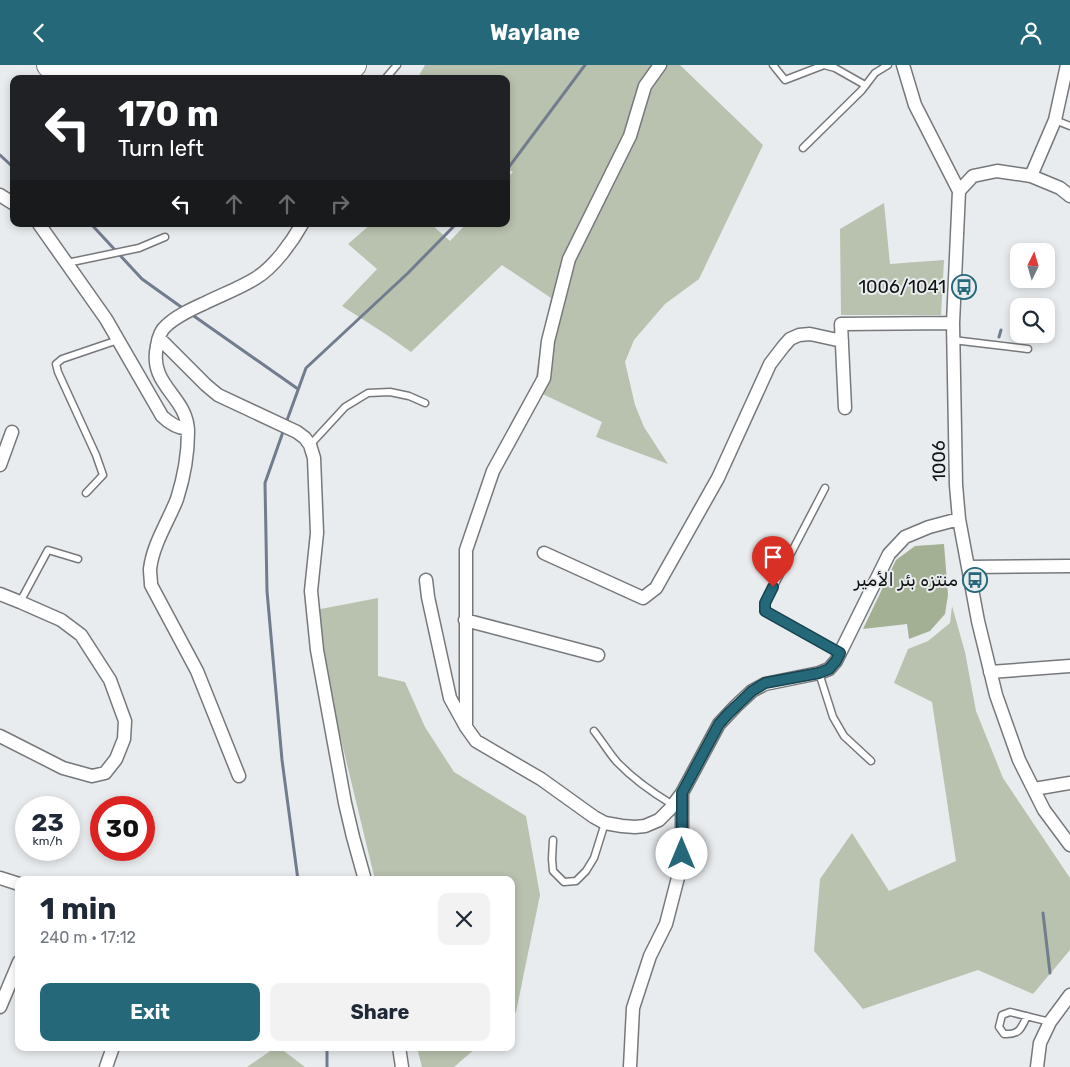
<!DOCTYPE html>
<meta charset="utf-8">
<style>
body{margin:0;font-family:Rubik,"Noto Naskh Arabic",sans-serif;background:#f2f2f3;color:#1f2937;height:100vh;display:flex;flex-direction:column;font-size:19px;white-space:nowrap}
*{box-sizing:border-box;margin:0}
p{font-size:16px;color:#747a83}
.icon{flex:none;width:28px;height:28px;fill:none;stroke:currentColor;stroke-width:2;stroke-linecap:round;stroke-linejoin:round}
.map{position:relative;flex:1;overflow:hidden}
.panel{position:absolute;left:15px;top:811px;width:500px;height:175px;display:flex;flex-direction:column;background:#fff;border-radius:10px;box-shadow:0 2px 8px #0003}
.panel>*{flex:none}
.top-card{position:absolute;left:10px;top:10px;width:500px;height:152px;border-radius:10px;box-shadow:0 2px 8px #0003;background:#202124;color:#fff;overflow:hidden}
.needle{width:32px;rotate:5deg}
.controls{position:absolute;left:1010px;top:178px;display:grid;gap:10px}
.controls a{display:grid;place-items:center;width:45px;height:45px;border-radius:10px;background:#fff;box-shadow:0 2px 8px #0003;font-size:25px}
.speed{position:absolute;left:15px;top:731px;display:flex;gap:10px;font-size:25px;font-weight:700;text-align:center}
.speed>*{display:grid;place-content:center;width:65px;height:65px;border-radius:50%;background:#fff;box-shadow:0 2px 8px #0003;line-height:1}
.speed small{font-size:12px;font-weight:400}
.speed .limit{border:8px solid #d22;background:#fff;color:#111}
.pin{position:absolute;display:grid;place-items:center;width:42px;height:42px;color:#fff;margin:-51px -21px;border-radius:50% 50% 50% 0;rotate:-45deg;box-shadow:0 0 5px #0007}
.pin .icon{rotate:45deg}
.me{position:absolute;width:55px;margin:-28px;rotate:0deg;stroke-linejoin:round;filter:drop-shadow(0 0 4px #0008)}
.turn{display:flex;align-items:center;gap:18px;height:105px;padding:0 25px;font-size:22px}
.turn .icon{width:65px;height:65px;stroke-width:2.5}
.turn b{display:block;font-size:35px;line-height:42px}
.lanes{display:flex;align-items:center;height:48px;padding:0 25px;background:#0003;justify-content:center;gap:25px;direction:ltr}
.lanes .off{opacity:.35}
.round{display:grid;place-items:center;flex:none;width:52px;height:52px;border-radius:10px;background:#f2f2f3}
.summary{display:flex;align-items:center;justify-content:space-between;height:85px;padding:0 25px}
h1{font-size:30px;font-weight:700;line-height:38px}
.action{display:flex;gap:10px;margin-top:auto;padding:10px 25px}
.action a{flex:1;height:58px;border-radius:10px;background:#246879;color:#fff;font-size:20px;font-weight:700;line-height:58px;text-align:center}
.action a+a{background:#f2f2f3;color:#1f2937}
header{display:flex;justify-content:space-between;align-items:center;height:65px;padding:0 25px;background:#246879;color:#fff;font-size:22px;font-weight:700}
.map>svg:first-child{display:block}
</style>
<header><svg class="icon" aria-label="back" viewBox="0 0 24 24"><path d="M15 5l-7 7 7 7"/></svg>Waylane<svg class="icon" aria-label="person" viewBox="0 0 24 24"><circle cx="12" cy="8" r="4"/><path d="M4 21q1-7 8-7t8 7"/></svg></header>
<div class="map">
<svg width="1070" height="1002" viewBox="0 0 1070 1002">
<rect width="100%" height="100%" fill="#e9ecee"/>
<path fill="#b9c2ae" d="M 425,0 L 680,0 L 763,80 L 699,214 L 665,239 L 634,275 L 625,297 L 635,340 L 644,362 L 668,399 L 596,372 L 602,357 L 534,325 L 541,277 L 551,233 L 502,200 L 411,287 L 387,270 L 342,241 L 377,204 L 348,179 L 371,159 L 431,159 L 450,176 L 466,159 L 506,159 L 506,114 L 513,107 L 506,103 L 506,14 L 417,14 Z
M 884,138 L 890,199 L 944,195 L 941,250 L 841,250 L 840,164 Z
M 378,533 L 378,611 L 405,617 L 425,662 L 454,707 L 526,751 L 540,830 L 516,947 L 511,951 L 511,815 L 375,815 L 310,546 Z
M 952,541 L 965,587 L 976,646 L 1003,713 L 1070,813 L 1070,885 L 1033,929 L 978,905 L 863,944 L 814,886 L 820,814 L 852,768 L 889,826 L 956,796 L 932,637 L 894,618 L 908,584 L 928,576 L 950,558 Z
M 276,982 L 280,983 L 305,1002 L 247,1002 Z
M 417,983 L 417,982 L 476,983 L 454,1002 L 422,1002 Z"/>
<path fill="#a4b094" d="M 944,479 L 948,530 L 945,549 L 930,566 L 909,574 L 907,559 L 863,564 L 896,495 L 915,481 Z"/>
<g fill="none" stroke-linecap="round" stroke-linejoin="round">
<path stroke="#727c8f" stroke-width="3" d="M 0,90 L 14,103
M 506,106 L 585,0
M 91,159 L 142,214 L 184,244
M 191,249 L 298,324
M 999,272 L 1001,265
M 286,358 L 306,303 L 408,208 L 456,159
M 284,364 L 265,418 L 267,526 L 282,695 L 298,815
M 1043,848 L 1050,908
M 327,1002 L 327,982"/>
<defs>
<path id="lane" d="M 773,0 L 785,15 L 824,0 L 835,3 L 865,20
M 385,14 L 397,0
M 1055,55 L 1070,61
M 803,83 L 862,25 L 875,8 L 888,0
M 67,198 L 139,183 L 165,172
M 953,275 L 1028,284
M 310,380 L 345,342 L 368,328 L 390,327 L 409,331 L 425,338
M 825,423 L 765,538 L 765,546 L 840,588
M 86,428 L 103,410 L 96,390 L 58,307 L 56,299 L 62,294 L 118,275
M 20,537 L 48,485 L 78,494
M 819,608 L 833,652 L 844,671 L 871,696
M 594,666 C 602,676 609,688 617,697 C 634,715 653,728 673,740
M 553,775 L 552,794 L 553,806 L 564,817 L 576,816 L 586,806 L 594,793 L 605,758
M 1027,951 C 1021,964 1019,970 1004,969 L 999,962 L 1002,950 L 1010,947 L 1050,957"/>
<path id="street" d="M 903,0 L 915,40 L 959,126 L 953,258 L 956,420 L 959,454 L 978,556 L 996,630 L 1019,695 L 1044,745 L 1070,780
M 1031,111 L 1055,55 L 1067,0
M 959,126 L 973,111 L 997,106 L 1031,111 L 1060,123 L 1070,131
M 0,130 L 14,139
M 39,159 L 106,254 L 162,351 C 170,359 177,363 188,364
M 159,273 L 206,320 L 218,330 L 297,367 L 305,373 L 310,380 L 314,393 L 317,468 L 311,526 L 317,585 L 345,738 L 353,772 L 365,815
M 845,343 L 841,259 L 953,258
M 0,400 L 12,367
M 544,488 L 643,533 L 656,523 L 718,413 L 770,299 L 783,282 L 790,274 L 799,270 L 810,269 L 842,276
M 968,502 L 1070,501
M 426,515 L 428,532 L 450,633 L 466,662 L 476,676 L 541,714 L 594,752 L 605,758 L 622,761 L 635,762 L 645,761 L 659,755 L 670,744 L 682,728 L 719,659 L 736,641 L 752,626 L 765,619 L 819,608 L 829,604 L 836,596 L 889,489 L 905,472 L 929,462 L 959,454
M 0,529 L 20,537 L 61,555 L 81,570 L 110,615 L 125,656 L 124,674 L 116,694 L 105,708 L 92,711 L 63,703 L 0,671
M 465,555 L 598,590
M 990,607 L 1070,601
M 466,659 L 466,485 L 493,406 L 544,313 L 548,276 L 569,194 L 630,71 L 645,21 L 660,0
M 239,711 L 197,606 L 151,520 C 151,515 150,509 150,504 C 153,479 168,457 177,434 C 184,412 188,390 188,367 C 188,331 148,321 157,281 C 158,274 160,266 166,261 C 176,251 192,244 205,238 C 221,230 240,223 256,213 C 274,202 292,177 302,159
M 1034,724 L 1070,718
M 0,813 L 19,819
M 0,942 L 19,897
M 399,982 L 402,1002
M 106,1002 L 113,982
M 630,1002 L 633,943 L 650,891 L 666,859 L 682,797 L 682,728
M 1037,1002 L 1040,978 L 1050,957 L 1070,930"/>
<path id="highway" d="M 49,0 L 132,8 L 165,14
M 168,0 L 237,9 L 281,6 L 309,0
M 315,14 L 334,9 L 354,0"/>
</defs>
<use href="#lane" stroke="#76787b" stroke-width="9"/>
<use href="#street" stroke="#76787b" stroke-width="15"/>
<use href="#highway" stroke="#76787b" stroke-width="26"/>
<use href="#lane" stroke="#fff" stroke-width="6"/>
<use href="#street" stroke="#fff" stroke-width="12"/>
<use href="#highway" stroke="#fff" stroke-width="24"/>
</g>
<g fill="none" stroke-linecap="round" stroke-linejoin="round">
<defs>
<path id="route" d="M 682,789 L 682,728 L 719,659 L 728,649 L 752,626 L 765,618 L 819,608 L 829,604 L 836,596 L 840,588 L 765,546 L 765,538 L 773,522"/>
</defs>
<use href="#route" stroke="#17444f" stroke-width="12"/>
<use href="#route" stroke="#246879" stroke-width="9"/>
</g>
<defs>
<symbol id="bus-ring" viewBox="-11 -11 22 22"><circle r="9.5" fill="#e9ecee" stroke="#246879" stroke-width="1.5"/><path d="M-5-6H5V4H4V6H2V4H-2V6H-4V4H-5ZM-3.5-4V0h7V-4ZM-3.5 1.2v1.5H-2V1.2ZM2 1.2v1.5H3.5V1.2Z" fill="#246879"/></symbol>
</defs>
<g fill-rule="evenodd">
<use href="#bus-ring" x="950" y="208" width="28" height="28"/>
<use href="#bus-ring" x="961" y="501" width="28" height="28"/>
</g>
<g text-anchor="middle" stroke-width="4" stroke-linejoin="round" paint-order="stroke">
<g font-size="18" fill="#111213" stroke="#e9ecee" text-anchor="end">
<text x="946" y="228">1006/1041</text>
<text x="958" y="521">منتزه بئر الأمير</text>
</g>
<g font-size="18" fill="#111213" stroke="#e9ecee">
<text transform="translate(939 396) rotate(-91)" y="6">1006</text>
</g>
</g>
</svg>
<div class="controls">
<a><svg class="needle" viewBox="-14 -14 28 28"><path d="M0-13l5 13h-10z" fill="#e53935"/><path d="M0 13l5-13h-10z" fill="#747a83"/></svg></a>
<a><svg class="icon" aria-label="search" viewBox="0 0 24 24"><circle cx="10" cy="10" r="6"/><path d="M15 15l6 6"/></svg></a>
</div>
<div class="speed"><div>23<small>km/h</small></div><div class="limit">30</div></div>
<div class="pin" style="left:773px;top:522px;background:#d93025"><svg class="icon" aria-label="arrive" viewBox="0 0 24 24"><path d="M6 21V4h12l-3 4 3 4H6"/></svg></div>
<svg class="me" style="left:682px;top:789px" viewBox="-20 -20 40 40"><circle r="19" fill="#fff"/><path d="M0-13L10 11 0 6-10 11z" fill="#246879"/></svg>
<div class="top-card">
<div class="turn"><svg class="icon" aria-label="left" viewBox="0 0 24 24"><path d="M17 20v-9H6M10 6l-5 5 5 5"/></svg><div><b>170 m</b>Turn left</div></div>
<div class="lanes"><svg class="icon" aria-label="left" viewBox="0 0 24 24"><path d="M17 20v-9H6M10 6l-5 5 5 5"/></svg><svg class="icon off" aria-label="ahead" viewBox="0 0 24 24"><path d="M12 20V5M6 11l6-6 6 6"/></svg><svg class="icon off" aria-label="ahead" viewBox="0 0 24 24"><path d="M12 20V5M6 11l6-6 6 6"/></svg><svg class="icon off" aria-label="right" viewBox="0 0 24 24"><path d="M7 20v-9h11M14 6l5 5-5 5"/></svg></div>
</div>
<section class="panel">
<div class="summary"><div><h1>1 min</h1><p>240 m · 17:12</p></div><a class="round"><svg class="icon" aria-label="close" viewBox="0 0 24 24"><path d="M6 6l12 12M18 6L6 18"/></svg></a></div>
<div class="action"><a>Exit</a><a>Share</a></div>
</section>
</div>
